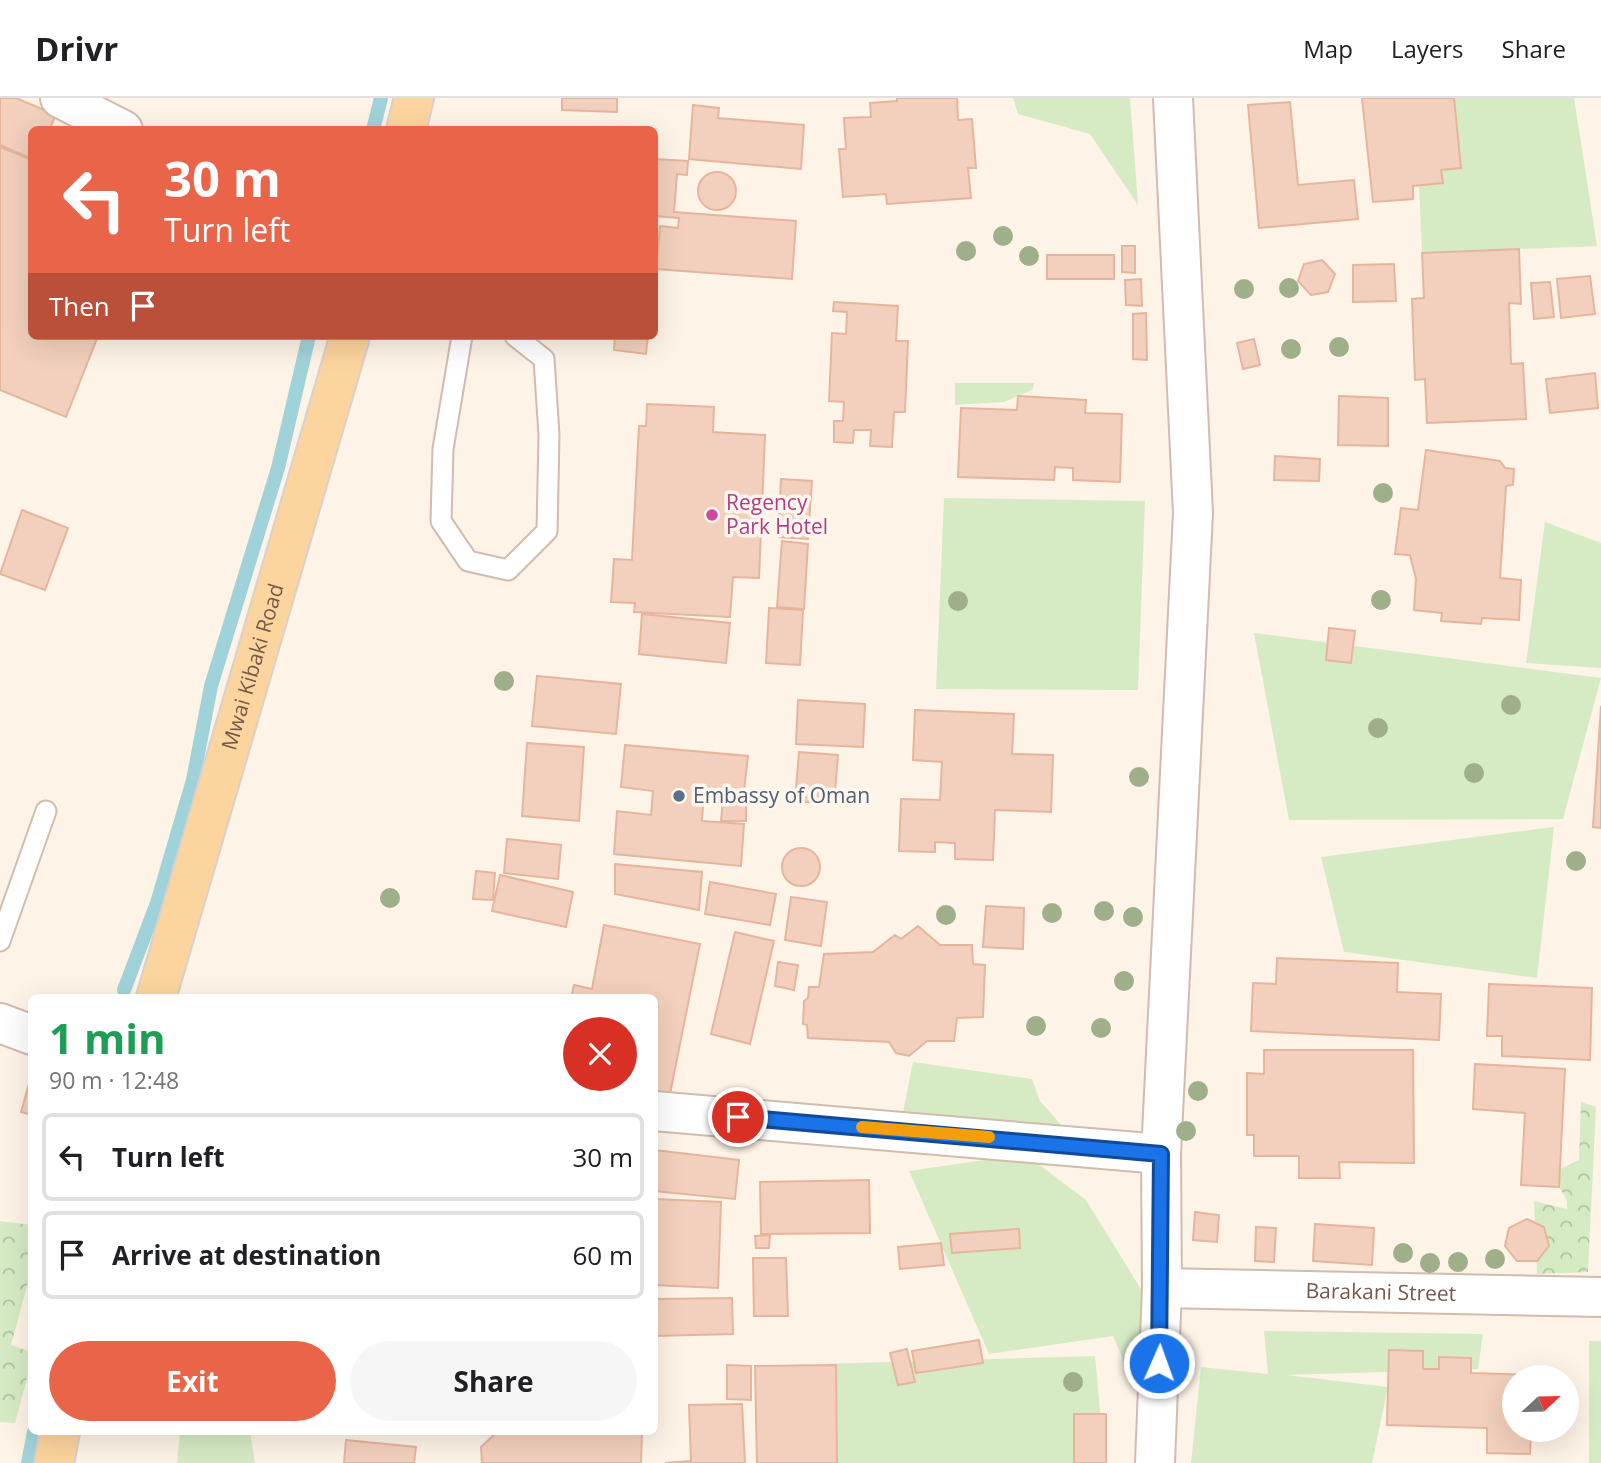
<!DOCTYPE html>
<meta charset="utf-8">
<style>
body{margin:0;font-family:"Open Sans",sans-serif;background:#f6f6f6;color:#202124;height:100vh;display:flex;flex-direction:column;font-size:26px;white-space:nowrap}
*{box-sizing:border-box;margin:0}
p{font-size:23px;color:#757577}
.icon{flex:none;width:38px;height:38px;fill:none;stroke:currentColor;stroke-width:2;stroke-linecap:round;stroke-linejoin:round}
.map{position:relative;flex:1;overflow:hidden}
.panel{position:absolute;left:28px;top:896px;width:630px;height:441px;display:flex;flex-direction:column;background:#fff;border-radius:10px;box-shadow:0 7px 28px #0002}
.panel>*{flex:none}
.guide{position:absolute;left:28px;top:28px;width:630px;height:214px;border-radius:10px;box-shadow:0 7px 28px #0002;background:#e96449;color:#fff;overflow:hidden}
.needle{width:46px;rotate:68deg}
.controls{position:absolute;left:1502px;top:1267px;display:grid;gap:14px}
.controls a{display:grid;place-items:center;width:77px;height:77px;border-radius:50%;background:#fff;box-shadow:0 7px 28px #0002;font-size:35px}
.pin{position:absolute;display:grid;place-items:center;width:60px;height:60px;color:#fff;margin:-30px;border:4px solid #fff;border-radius:50%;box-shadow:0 2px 7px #0007}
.me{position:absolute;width:77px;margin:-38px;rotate:2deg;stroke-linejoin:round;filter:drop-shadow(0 0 5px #0008)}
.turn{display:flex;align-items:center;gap:24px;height:147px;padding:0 21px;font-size:32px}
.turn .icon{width:91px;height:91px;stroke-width:2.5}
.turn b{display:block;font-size:49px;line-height:60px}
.then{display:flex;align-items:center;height:66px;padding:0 21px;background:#0003;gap:14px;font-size:26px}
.round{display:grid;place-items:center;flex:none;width:74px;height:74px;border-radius:37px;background:#f6f6f6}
.head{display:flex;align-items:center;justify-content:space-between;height:119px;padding:0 21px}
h1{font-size:42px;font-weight:700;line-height:52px;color:#1e9e55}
.primary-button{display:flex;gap:14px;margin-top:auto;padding:14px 21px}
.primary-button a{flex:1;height:80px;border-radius:42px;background:#e96449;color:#fff;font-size:28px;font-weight:700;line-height:80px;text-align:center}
.primary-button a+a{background:#f6f6f6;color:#202124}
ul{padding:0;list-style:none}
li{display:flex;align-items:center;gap:21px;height:88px;margin:0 14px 10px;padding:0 7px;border:4px solid #e0e0e0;border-radius:10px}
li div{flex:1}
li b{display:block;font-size:26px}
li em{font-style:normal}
header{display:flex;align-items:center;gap:42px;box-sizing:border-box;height:98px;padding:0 35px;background:#fff;border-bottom:2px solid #e0e0e0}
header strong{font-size:33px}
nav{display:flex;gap:38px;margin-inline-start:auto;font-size:24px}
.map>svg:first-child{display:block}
</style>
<header>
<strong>Drivr</strong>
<nav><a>Map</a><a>Layers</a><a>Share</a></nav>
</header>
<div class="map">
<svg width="1601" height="1365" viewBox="0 0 1601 1365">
<defs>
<pattern id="forest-crowns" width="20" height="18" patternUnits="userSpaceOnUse" patternTransform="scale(1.75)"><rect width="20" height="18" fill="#d6ebc4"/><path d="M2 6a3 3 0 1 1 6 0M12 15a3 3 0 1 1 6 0" fill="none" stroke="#b2c1a1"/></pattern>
</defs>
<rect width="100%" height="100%" fill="#fdf3e6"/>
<path fill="#d6ebc4" d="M 1013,0 L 1130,0 L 1138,107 L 1090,36 L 1018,16 Z
M 1415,0 L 1574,0 L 1597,148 L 1422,155 Z
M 955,285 L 1034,285 L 1032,292 L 1004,304 L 955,307 Z
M 944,400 L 1145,403 L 1138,592 L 936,591 Z
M 1545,424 L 1601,445 L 1601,570 L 1526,565 Z
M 1254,535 L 1601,580 L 1563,721 L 1289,722 Z
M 1554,729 L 1537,880 L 1344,854 L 1321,759 Z
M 913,964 L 1032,981 L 1040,1003 L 1063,1029 L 901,1024 Z
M 1025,1056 L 1086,1102 L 1144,1196 L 1144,1310 L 1113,1238 L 989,1256 L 909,1073 Z
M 1264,1233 L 1483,1236 L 1478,1271 L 1286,1277 L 1388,1289 L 1372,1365 L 1191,1365 L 1201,1269 L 1268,1276 Z
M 1589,1243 L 1601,1243 L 1601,1365 L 1589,1365 Z
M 1095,1258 L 1105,1365 L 765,1365 L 755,1268 Z
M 180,1334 L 250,1334 L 255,1365 L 177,1365 Z"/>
<path fill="url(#forest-crowns)" d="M 1581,1004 L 1596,1009 L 1588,1174 L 1537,1176 L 1534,1103 L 1567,1111 L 1567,1103 L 1552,1075 L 1579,1062 Z
M 0,1123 L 31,1127 L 31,1173 L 11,1247 L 31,1254 L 31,1265 L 15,1325 L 0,1324 Z"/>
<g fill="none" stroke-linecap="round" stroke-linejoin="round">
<path stroke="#a0d3d9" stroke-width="14" d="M 373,32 L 381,0
M 124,892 L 157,805 L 193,682 L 211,588 L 278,370 L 309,238
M 28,1365 L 34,1334"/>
</g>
<path fill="#f3d0bd" stroke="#e6b59d" stroke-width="2" d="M 0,0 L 16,0 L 56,17 L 49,32 L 32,32 L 32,61 L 0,47 Z
M 562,0 L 617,0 L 617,14 L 562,12 Z
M 897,0 L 957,0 L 958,22 L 972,21 L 976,70 L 968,70 L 971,100 L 887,106 L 886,96 L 843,99 L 839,51 L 846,51 L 844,20 L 871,19 L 870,5 L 897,3 Z
M 1362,0 L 1454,0 L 1461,70 L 1441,72 L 1443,85 L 1413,88 L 1413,101 L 1373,104 Z
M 1290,4 L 1298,87 L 1354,82 L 1358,121 L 1259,130 L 1248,7 Z
M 693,7 L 719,10 L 718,20 L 804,27 L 801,71 L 689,61 Z
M 0,49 L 32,62 L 32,238 L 98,238 L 66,319 L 0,292 Z
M 654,61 L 688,63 L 687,77 L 677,76 L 674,114 L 796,123 L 792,181 L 656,171 L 660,128 L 678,130 L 679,120 L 654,118 Z
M698 93a19 19 0 1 1 38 0a19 19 0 1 1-38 0Z
M 1122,148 L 1135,148 L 1135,175 L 1122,174 Z
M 1519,151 L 1521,206 L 1509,205 L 1511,266 L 1523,265 L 1526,321 L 1427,325 L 1425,281 L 1415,282 L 1412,201 L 1424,200 L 1422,155 Z
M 1047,157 L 1114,157 L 1114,181 L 1047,181 Z
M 1322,162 L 1335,176 L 1328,194 L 1311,197 L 1298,183 L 1304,166 Z
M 1394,166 L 1396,203 L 1353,204 L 1353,167 Z
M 1590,178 L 1595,216 L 1561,220 L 1557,181 Z
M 1141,181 L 1142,208 L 1126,207 L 1125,182 Z
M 1550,184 L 1554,219 L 1534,221 L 1531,185 Z
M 834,204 L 898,208 L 896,243 L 908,243 L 905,314 L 894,314 L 892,349 L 870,348 L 871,332 L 854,332 L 853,345 L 834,344 L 834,323 L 843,323 L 844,304 L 829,303 L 832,235 L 846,236 L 847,214 L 833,213 Z
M 1146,215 L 1147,262 L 1133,261 L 1133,216 Z
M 615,238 L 648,238 L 646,256 L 614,252 Z
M 1254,241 L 1260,267 L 1243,271 L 1237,245 Z
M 1595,275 L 1598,310 L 1550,315 L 1546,281 Z
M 1018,298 L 1086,302 L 1085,315 L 1122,316 L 1120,384 L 1073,382 L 1073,370 L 1055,369 L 1054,382 L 958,379 L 961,310 L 1017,312 Z
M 1339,298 L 1388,300 L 1388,348 L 1338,347 Z
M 647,306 L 714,309 L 713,334 L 765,337 L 759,480 L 733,479 L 730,519 L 634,514 L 635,505 L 611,504 L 614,461 L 632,462 L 639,328 L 646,328 Z
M 1426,352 L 1500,363 L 1505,370 L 1514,371 L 1513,387 L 1506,388 L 1500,480 L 1521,482 L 1519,522 L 1482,520 L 1481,526 L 1441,523 L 1442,515 L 1414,512 L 1416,481 L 1410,457 L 1395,456 L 1401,410 L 1418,412 Z
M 1275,358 L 1320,361 L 1319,383 L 1274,382 Z
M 781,381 L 812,383 L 808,441 L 778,439 Z
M 22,412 L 68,430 L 45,492 L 0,476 Z
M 782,443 L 808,446 L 804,511 L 777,509 Z
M 769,510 L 803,512 L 800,567 L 766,565 Z
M 642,516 L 730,525 L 726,565 L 639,556 Z
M 1329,530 L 1355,533 L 1351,565 L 1326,562 Z
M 537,578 L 621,586 L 616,636 L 532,628 Z
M 798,602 L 865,606 L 863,649 L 796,646 Z
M 1601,608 L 1601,730 L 1593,729 Z
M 915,612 L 1014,616 L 1012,656 L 1053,657 L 1051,714 L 995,712 L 993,762 L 955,761 L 955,745 L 935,744 L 935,754 L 899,753 L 901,701 L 940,702 L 942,664 L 913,662 Z
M 527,645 L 584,649 L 579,723 L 522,718 Z
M 625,647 L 748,658 L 743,701 L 704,697 L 702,720 L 702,723 L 744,726 L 741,768 L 614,756 L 617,713 L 651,717 L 653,693 L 621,689 Z
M 799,654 L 838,657 L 834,706 L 795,703 Z
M 723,701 L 746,702 L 746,723 L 721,723 Z
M 507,741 L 561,747 L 558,781 L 504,775 Z
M782 769a19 19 0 1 1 38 0a19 19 0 1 1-38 0Z
M 615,766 L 702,774 L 699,812 L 615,796 Z
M 476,773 L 495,775 L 493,802 L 473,801 Z
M 500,777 L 573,794 L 566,829 L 492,813 Z
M 710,784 L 776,796 L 770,827 L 705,816 Z
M 791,799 L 827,804 L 821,848 L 785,842 Z
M 986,808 L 1024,810 L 1023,851 L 983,849 Z
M 604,827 L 700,846 L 670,996 L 654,992 L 654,900 L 571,900 L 574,887 L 592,891 Z
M 918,828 L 940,847 L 972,847 L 973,866 L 985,867 L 983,919 L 957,920 L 954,943 L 927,943 L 909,958 L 896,955 L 889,944 L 808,940 L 807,927 L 803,926 L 804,903 L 808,900 L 809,889 L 819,889 L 824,856 L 873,854 L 895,837 L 901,841 Z
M 735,834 L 774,843 L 750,946 L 711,936 Z
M 1277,860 L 1398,865 L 1397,894 L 1441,896 L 1439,942 L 1251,933 L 1253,885 L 1276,886 Z
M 778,864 L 798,867 L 794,892 L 775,888 Z
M 1489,886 L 1592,890 L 1590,962 L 1502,958 L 1502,938 L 1487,938 Z
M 1264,952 L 1413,952 L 1414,1065 L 1339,1064 L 1340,1080 L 1299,1080 L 1299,1058 L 1254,1058 L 1254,1037 L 1247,1037 L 1247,975 L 1264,976 Z
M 1475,966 L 1565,971 L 1559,1089 L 1521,1087 L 1525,1015 L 1473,1011 Z
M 32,975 L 32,1017 L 21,1014 Z
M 654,1052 L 739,1062 L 735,1101 L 654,1093 Z
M 869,1082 L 870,1135 L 761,1136 L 760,1084 Z
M 654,1101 L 721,1104 L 718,1190 L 654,1187 Z
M 1195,1114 L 1219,1117 L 1217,1144 L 1193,1142 Z
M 1527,1121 L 1544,1129 L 1549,1148 L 1537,1163 L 1517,1163 L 1505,1148 L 1509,1130 Z
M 1315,1126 L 1374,1130 L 1372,1167 L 1313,1163 Z
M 1256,1129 L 1276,1130 L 1274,1164 L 1255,1163 Z
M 1019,1131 L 1020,1150 L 952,1155 L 950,1136 Z
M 770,1137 L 769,1150 L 756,1150 L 755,1138 Z
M 941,1145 L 944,1167 L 900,1171 L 898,1149 Z
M 753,1160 L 786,1160 L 788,1218 L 754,1218 Z
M 732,1200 L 733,1236 L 654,1238 L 654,1201 Z
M 979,1242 L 983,1265 L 916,1275 L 912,1253 Z
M 907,1251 L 915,1284 L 898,1287 L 890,1255 Z
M 1389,1252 L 1423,1253 L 1423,1271 L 1439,1271 L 1439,1259 L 1471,1260 L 1471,1275 L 1532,1277 L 1514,1279 L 1514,1332 L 1531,1332 L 1530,1356 L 1487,1355 L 1487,1330 L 1387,1327 Z
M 727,1267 L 751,1268 L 751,1302 L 727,1301 Z
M 836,1267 L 837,1365 L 757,1365 L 755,1268 Z
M 742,1306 L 745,1365 L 665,1365 L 691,1363 L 689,1307 Z
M 1074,1316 L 1106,1316 L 1106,1365 L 1074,1365 Z
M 497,1334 L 642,1334 L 641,1365 L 482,1365 L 481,1349 Z
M 346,1342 L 416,1349 L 414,1365 L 344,1365 Z"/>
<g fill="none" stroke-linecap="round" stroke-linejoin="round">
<defs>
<path id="lane" d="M 462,238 L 443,351 L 441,423 L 468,463 L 508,472 L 547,433 L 549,337 L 544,261 L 515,238
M 0,843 L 46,713"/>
<g id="street">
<path d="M 60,0 L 123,32"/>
<path d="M 0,925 L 32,937"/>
<path d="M 654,1013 L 1161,1056"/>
<path id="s1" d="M 1162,1190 L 1601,1199"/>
<path d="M 1155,1365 L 1162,1190 L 1161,1056 L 1193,415 L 1173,0"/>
</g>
<g id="primary">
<path d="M 406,32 L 414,0"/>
<path id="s2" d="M 156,900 L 350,238"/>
<path d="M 54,1365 L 60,1334"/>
</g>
</defs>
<use href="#lane" stroke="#d1bcae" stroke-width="23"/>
<use href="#street" stroke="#d1bcae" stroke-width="42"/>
<use href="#primary" stroke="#d9d0cc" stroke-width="42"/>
<use href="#lane" stroke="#fff" stroke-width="19"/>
<use href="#street" stroke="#fff" stroke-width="38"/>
<use href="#primary" stroke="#fcd49d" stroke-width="38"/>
</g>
<g fill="#9faf8a">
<circle cx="1003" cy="138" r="10"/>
<circle cx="966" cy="153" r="10"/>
<circle cx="1029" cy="158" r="10"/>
<circle cx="1289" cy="190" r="10"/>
<circle cx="1244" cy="191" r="10"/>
<circle cx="1339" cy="249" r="10"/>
<circle cx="1291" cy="251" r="10"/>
<circle cx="1383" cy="395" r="10"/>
<circle cx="1381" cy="502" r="10"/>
<circle cx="958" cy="503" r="10"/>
<circle cx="504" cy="583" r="10"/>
<circle cx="1511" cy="607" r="10"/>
<circle cx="1378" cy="630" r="10"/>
<circle cx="1474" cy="675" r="10"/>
<circle cx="1139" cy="679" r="10"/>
<circle cx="1576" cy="763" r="10"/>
<circle cx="390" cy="800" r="10"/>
<circle cx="1104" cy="813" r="10"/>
<circle cx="1052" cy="815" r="10"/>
<circle cx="946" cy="817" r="10"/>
<circle cx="1133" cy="819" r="10"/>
<circle cx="1124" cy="883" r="10"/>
<circle cx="1036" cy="928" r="10"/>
<circle cx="1101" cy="930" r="10"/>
<circle cx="1198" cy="993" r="10"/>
<circle cx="1186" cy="1033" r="10"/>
<circle cx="1403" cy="1155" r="10"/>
<circle cx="1495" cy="1161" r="10"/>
<circle cx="1458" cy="1164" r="10"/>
<circle cx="1430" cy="1165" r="10"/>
<circle cx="1073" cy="1284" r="10"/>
</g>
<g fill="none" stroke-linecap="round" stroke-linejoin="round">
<defs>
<path id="route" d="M 738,1019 L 1161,1056 L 1159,1265"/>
</defs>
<use href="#route" stroke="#114b97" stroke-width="18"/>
<use href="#route" stroke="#1a73e8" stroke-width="12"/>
<path stroke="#f59e0b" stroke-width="12" d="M 862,1029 L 989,1039"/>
</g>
<circle fill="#d1479c" stroke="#fff7ed" stroke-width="2.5" cx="712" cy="417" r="7"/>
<circle fill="#5c6f8a" stroke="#fff7ed" stroke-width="2.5" cx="679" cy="698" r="7"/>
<g text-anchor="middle" stroke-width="7" stroke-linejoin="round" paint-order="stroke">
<g font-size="21" fill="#b23c85" stroke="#fff7ed" text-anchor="start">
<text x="726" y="412">Regency<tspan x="726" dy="24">Park Hotel</tspan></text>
</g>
<g font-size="21" fill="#77584a" stroke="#fff7ed">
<text dy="7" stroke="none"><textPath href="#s2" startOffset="345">Mwai Kibaki Road</textPath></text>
<text dy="7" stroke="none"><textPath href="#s1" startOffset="219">Barakani Street</textPath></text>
</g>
<g font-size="21" fill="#4e5e75" stroke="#fff7ed" text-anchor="start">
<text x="693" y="705">Embassy of Oman</text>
</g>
</g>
</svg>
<div class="controls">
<a><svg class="needle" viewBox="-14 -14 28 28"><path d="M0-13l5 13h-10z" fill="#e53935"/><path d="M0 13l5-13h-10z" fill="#757577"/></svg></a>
</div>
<div class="pin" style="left:738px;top:1019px;background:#d93025"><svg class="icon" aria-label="arrive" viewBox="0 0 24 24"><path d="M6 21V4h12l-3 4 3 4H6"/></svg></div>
<svg class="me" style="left:1159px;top:1265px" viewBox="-20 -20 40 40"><circle r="17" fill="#1a73e8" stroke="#fff" stroke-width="3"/><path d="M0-11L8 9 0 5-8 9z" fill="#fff"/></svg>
<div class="guide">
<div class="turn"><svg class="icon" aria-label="left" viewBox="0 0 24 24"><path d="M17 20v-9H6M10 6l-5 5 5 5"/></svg><div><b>30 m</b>Turn left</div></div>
<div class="then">Then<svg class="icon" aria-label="arrive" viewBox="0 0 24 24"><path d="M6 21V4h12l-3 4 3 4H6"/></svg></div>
</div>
<section class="panel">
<div class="head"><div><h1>1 min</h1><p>90 m · 12:48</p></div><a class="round" style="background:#d93025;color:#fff"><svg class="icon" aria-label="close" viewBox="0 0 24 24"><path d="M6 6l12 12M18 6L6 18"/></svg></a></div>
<ul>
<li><svg class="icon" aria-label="left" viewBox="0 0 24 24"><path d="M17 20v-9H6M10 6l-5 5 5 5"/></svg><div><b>Turn left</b></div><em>30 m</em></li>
<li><svg class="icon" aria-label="arrive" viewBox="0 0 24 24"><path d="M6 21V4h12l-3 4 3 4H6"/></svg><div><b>Arrive at destination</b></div><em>60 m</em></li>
</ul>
<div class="primary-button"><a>Exit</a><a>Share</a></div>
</section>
</div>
